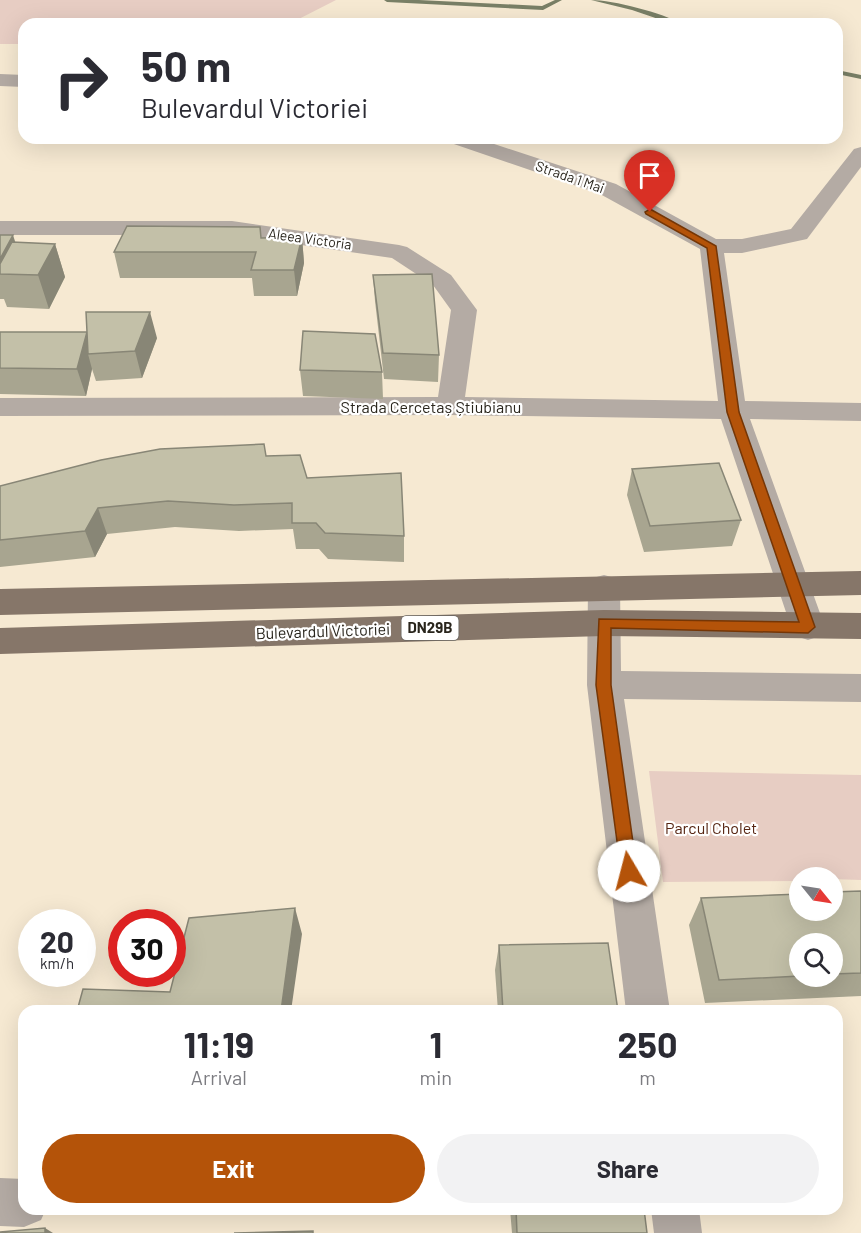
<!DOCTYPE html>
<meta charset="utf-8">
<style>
body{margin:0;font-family:Barlow,sans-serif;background:#f2f2f3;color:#2b2b33;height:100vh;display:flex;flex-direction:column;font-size:22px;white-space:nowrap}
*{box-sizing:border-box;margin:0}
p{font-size:20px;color:#7c7c81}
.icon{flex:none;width:33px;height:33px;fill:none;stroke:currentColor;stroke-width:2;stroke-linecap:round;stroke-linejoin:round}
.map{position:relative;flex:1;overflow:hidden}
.side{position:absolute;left:18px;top:1005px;width:825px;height:210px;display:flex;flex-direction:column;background:#fff;border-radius:18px;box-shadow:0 6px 24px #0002}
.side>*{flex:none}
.banner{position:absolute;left:18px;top:18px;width:825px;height:126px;border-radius:18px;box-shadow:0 6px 24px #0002;background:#fff;color:#2b2b33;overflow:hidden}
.needle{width:39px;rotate:120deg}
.buttons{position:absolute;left:789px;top:867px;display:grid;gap:12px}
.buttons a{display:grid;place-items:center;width:54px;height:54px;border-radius:50%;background:#fff;box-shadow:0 6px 24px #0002;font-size:30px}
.speed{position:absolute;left:18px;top:909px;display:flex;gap:12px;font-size:30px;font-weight:700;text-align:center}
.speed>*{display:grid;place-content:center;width:78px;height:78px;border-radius:50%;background:#fff;box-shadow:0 6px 24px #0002;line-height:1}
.speed small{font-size:15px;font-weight:400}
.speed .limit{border:9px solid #d22;background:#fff;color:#111}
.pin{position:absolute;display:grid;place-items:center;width:51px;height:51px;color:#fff;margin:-62px -26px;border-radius:50% 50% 50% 0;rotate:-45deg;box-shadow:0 0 6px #0007}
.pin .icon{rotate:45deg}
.me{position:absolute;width:66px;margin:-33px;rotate:352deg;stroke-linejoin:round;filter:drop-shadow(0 0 4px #0008)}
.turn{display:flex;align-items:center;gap:21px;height:126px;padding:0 24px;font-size:27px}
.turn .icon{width:78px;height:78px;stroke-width:2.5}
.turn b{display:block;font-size:42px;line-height:51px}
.eta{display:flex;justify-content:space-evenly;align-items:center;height:102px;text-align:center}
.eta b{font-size:36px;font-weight:700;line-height:42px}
.cta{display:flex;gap:12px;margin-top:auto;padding:12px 24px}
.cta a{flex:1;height:69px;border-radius:36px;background:#b45309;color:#fff;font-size:24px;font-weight:700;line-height:69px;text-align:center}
.cta a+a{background:#f2f2f3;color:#2b2b33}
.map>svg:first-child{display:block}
</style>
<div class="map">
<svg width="861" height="1233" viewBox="0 0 861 1233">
<rect width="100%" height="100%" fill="#f6e9d2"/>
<path fill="#e7cdc3" d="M 0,0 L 336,0 L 289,24 L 24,24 L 24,44 L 0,44 Z
M 649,771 L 861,775 L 861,880 L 800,878 L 799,881 L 663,882 Z"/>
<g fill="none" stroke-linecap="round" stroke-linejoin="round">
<path fill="#797f66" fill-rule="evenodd" d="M 384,0 L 419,0 L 542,6 L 555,0 L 562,0 L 543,10 L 387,2 Z
M 591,0 C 613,0 663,13 682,24 L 673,24 L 632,10 Z
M 837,70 L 861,75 L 861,79 L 837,74 Z"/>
<path fill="#b4aba4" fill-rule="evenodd" d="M 0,74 L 24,75 L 24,87 L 0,86 Z
M 445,138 L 476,138 L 616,184 L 716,239 L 742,239 L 791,229 L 854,149 L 861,147 L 861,167 L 807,239 L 742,253 L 724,253 L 745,401 L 861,403 L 861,421 L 750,419 L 825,627 L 820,636 L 808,640 L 796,636 L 791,627 L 721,419 L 450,415 L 0,416 L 0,398 L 438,397 L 451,310 L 433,285 L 392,258 L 232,235 L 0,235 L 0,221 L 232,221 L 399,245 L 407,247 L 451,275 L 477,310 L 465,397 L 718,401 L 700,249 L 600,194 L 448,142 Z
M 604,575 L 615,578 L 620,587 L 621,671 L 861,674 L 861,702 L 624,699 L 670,1011 L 626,1011 L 587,685 L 588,587 L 593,578 Z
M 0,1178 L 24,1179 L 24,1209 L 46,1209 L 41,1220 L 24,1227 L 0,1226 Z
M 651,1209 L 699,1209 L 702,1233 L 654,1233 Z"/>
<path fill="#867669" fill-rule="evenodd" d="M 861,571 L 861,595 L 0,615 L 0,589 Z
M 604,610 L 861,613 L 861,639 L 604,636 L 0,654 L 0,628 Z"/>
</g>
<path fill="#a8a590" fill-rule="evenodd" d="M 0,235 L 15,242 L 55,244 L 65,277 L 49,309 L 7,307 L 4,299 L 0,299 Z
M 302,237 L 304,263 L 297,296 L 254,296 L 252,278 L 120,278 L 114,252 L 261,238 Z
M 373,275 L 439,355 L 438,382 L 384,379 L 375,301 Z
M 0,332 L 157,338 L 142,378 L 96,381 L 92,369 L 86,396 L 0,394 Z
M 300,370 L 382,372 L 383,399 L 303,396 Z
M 266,456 L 307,478 L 404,536 L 404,562 L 328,559 L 319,549 L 296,549 L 293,529 L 239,531 L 175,527 L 107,534 L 95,557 L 0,567 L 0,486 Z
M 632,469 L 741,520 L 732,546 L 644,552 L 627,495 Z
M 861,891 L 861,996 L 705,1003 L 689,925 L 701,898 ZM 800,944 L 832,944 L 832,976 L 800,976 Z
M 499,945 L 618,1011 L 498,1011 L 495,970 Z
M 510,1209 L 644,1209 L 647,1233 L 512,1233 Z"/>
<path fill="#888676" d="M 13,235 L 24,269 L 0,274 L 0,259 Z
M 302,237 L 304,263 L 297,296 L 294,270 Z
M 55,244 L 65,277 L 49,309 L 38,275 Z
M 150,312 L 157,338 L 142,378 L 135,351 Z
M 87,332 L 88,354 L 92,369 L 86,396 L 77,369 Z
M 98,508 L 107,534 L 95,557 L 85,531 Z
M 295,908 L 302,934 L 291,1011 L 281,1011 Z
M 45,1228 L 53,1233 L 45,1233 Z"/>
<path fill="#c3c0a8" stroke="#888676" stroke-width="1.5" d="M 127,226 L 260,227 L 261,238 L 302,237 L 294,270 L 251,270 L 256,252 L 114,252 Z
M 0,235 L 13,235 L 0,259 Z
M 12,242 L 55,244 L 38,275 L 0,274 L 0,264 Z
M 432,274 L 439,355 L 383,353 L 373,275 Z
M 86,312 L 150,312 L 135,351 L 88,354 L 87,332 L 77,369 L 0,368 L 0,332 L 87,332 Z
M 303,331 L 375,334 L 382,372 L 300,370 Z
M 264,444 L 266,456 L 300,455 L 307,478 L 401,473 L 404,536 L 325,533 L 316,523 L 292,523 L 292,503 L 234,505 L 168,501 L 98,508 L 85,531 L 0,540 L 0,486 L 101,460 L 160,449 Z
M 719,463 L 741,520 L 650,526 L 632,469 Z
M 861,891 L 861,973 L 832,974 L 832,944 L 800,944 L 800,976 L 719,980 L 701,898 L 800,894 L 800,910 L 832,910 L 832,892 Z
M 295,908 L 281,1011 L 77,1011 L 83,989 L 170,992 L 189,918 Z
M 608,943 L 618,1011 L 503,1011 L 499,945 Z
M 516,1209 L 644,1209 L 647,1233 L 517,1233 Z
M 45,1228 L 45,1233 L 0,1233 L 0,1232 Z
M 313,1231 L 313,1233 L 234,1233 Z"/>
<path fill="#b45309" stroke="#753606" stroke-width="1.5" d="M 650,209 L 716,246 L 739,412 L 815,627 L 808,633 L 611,628 L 611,685 L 637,871 L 635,877 L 629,879 L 623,877 L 621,871 L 596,685 L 599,619 L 799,622 L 727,412 L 707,248 L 646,214 L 645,212 Z"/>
<g text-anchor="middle" stroke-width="4.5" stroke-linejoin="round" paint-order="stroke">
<g font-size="14" fill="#29251c" stroke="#fff">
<text transform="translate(570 177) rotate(19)" y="5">Strada 1 Mai</text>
<text transform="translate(310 239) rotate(8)" y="5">Aleea Victoria</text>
</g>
<rect fill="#fff" stroke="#696660" stroke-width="1.5" x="401.5" y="616" width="57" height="24" rx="4.5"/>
<g font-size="15" font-weight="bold" fill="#29251c">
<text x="430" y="633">DN29B</text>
</g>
<g font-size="16" fill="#29251c" stroke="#fff">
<text x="431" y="413">Strada Cercetaș Știubianu</text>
<text transform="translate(323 631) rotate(-2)" y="6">Bulevardul Victoriei</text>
</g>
<g font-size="16" fill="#572613" stroke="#fff">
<text x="711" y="834">Parcul Cholet</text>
</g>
</g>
</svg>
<div class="buttons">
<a><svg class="needle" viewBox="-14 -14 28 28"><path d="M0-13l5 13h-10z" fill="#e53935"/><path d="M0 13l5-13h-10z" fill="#7c7c81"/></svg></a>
<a><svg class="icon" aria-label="search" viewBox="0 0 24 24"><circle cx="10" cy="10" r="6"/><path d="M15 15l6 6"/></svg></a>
</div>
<div class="speed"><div>20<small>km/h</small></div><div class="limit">30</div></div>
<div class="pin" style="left:650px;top:212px;background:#d93025"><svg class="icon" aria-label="arrive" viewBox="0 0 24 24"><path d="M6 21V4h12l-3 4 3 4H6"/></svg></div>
<svg class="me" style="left:629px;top:871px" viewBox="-20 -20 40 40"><circle r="19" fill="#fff"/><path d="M0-13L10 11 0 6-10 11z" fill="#b45309"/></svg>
<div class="banner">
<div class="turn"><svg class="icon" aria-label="right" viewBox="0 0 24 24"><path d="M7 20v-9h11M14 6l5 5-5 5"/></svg><div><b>50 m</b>Bulevardul Victoriei</div></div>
</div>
<section class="side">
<div class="eta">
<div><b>11:19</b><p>Arrival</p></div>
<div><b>1</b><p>min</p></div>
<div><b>250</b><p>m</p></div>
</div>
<div class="cta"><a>Exit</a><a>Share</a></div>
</section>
</div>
